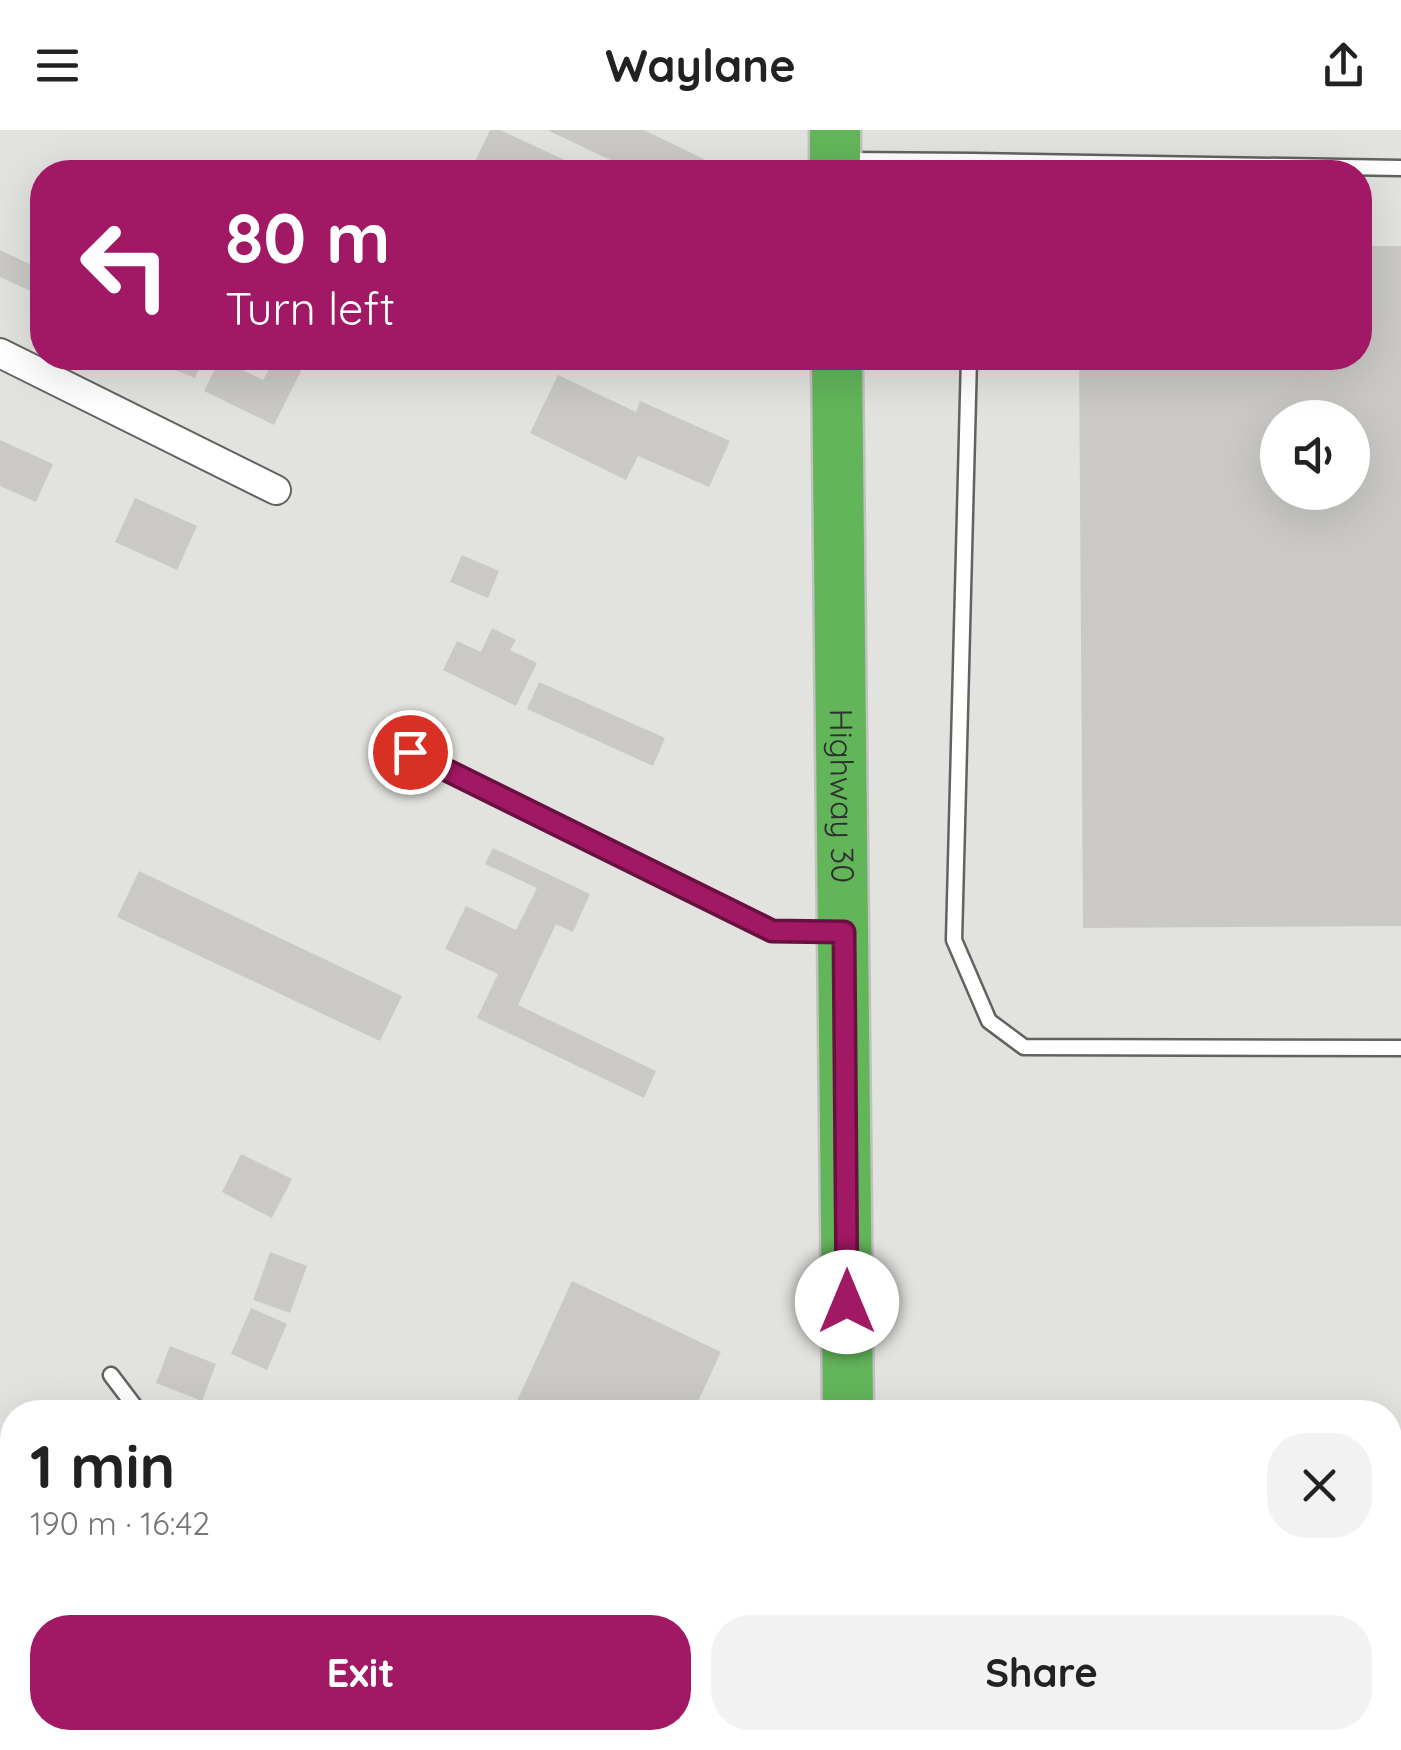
<!DOCTYPE html>
<meta charset="utf-8">
<style>
body{margin:0;font-family:Quicksand,sans-serif;background:#f2f2f2;color:#222;height:100vh;display:flex;flex-direction:column;font-size:38px;white-space:nowrap}
*{box-sizing:border-box;margin:0}
p{font-size:32px;color:#767676}
.icon{flex:none;width:55px;height:55px;fill:none;stroke:currentColor;stroke-width:2;stroke-linecap:round;stroke-linejoin:round}
.map{position:relative;flex:1;overflow:hidden}
.sheet{position:absolute;left:0px;top:1270px;width:1402px;height:350px;display:flex;flex-direction:column;background:#fff;border-radius:40px 40px 0 0;box-shadow:0 10px 40px #0002}
.sheet>*{flex:none}
.guide{position:absolute;left:30px;top:30px;width:1342px;height:210px;border-radius:40px;box-shadow:0 10px 40px #0002;background:#a11864;color:#fff;overflow:hidden}
.tools{position:absolute;left:1260px;top:270px;display:grid;gap:20px}
.tools a{display:grid;place-items:center;width:110px;height:110px;border-radius:50%;background:#fff;box-shadow:0 10px 40px #0002;font-size:50px}
.pin{position:absolute;display:grid;place-items:center;width:85px;height:85px;color:#fff;margin:-42px;border:5px solid #fff;border-radius:50%;box-shadow:0 2px 10px #0007}
.me{position:absolute;width:110px;margin:-55px;rotate:0deg;stroke-linejoin:round;filter:drop-shadow(0 0 8px #0008)}
.turn{display:flex;align-items:center;gap:35px;height:210px;padding:0 30px;font-size:45px}
.turn .icon{width:130px;height:130px;stroke-width:2.5}
.turn b{display:block;font-size:70px;line-height:85px}
.round{display:grid;place-items:center;flex:none;width:105px;height:105px;border-radius:40px;background:#f2f2f2}
.overview{display:flex;align-items:center;justify-content:space-between;height:170px;padding:0 30px}
h1{font-size:60px;font-weight:800;line-height:75px}
.action{display:flex;gap:20px;margin-top:auto;padding:20px 30px}
.action a{flex:1;height:115px;border-radius:40px;background:#a11864;color:#fff;font-size:40px;font-weight:800;line-height:115px;text-align:center}
.action a+a{background:#f2f2f2;color:#222}
header{display:flex;justify-content:space-between;align-items:center;height:130px;padding:0 30px;background:#fff;font-size:45px;font-weight:800}
.map>svg:first-child{display:block}
</style>
<header><svg class="icon" aria-label="menu" viewBox="0 0 24 24"><path d="M4 6h16M4 12h16M4 18h16"/></svg>Waylane<svg class="icon" aria-label="share" viewBox="0 0 24 24"><path d="M12 15V3M7 8l5-5 5 5M5 13v7h14v-7"/></svg></header>
<div class="map">
<svg width="1401" height="1620" viewBox="0 0 1401 1620">
<rect width="100%" height="100%" fill="#e2e3df"/>
<path fill="#cac9c6" fill-rule="evenodd" d="M 490,0 L 500,0 L 591,42 L 470,42 Z
M 547,0 L 644,0 L 712,33 L 708,42 L 636,42 Z
M 1360,116 L 1401,116 L 1401,796 L 1083,798 L 1079,228 L 1360,228 ZM 1278,288 L 1352,288 L 1352,362 L 1278,362 Z
M 0,120 L 42,140 L 37,164 L 0,147 Z
M 146,228 L 203,228 L 195,248 Z
M 275,228 L 301,241 L 274,295 L 204,261 L 220,229 L 263,250 Z
M 558,245 L 636,282 L 640,271 L 730,311 L 709,357 L 638,326 L 626,350 L 530,303 Z
M 0,310 L 53,334 L 36,372 L 0,356 Z
M 135,368 L 197,396 L 177,440 L 115,412 Z
M 462,425 L 499,441 L 488,468 L 450,452 Z
M 492,498 L 516,510 L 510,520 L 537,533 L 516,576 L 443,540 L 457,511 L 481,522 Z
M 539,552 L 665,608 L 653,636 L 527,579 Z
M 493,718 L 590,764 L 573,802 L 556,794 L 518,875 L 656,941 L 644,968 L 477,888 L 498,844 L 445,819 L 466,776 L 516,800 L 537,758 L 485,734 Z
M 139,741 L 402,866 L 380,911 L 117,787 Z
M 241,1024 L 292,1049 L 272,1088 L 222,1062 Z
M 270,1122 L 307,1136 L 290,1183 L 253,1170 Z
M 572,1151 L 721,1222 L 693,1282 L 512,1282 Z
M 251,1178 L 287,1194 L 267,1240 L 231,1224 Z
M 170,1216 L 216,1234 L 202,1271 L 156,1253 Z
M 1390,1481 L 1401,1481 L 1401,1620 L 1094,1620 L 1093,1608 L 1390,1608 Z"/>
<g fill="none" stroke-linecap="round" stroke-linejoin="round">
<defs>
<path id="lane" d="M 846,30 L 973,31
M 973,42 L 973,31 L 1401,38
M 969,228 L 954,810 L 989,891 L 1024,917 L 1401,918
M 410,622 L 772,801 L 833,802
M 111,1245 L 139,1282
M 616,1608 L 644,1620
M 987,1608 L 987,1620"/>
<path id="street" d="M 0,223 L 276,360"/>
<g id="highway">
<path d="M 835,0 L 835,42"/>
<path id="s1" d="M 837,228 L 848,1282"/>
<path d="M 850,1608 L 851,1620"/>
</g>
</defs>
<use href="#lane" stroke="#626360" stroke-width="19"/>
<use href="#street" stroke="#626360" stroke-width="32"/>
<use href="#highway" stroke="#c1c1c0" stroke-width="55"/>
<use href="#lane" stroke="#fff" stroke-width="14"/>
<use href="#street" stroke="#fff" stroke-width="28"/>
<use href="#highway" stroke="#63b55a" stroke-width="50"/>
</g>
<g fill="none" stroke-linecap="round" stroke-linejoin="round">
<defs>
<path id="route" d="M 410,622 L 772,801 L 844,802 L 847,1172"/>
</defs>
<use href="#route" stroke="#691041" stroke-width="25"/>
<use href="#route" stroke="#a11864" stroke-width="18"/>
</g>
<g text-anchor="middle" stroke-width="8" stroke-linejoin="round" paint-order="stroke">
<g font-size="32" fill="#2f2f2e" stroke="#e2e3df">
<text dy="11" stroke="none"><textPath href="#s1" startOffset="438">Highway 30</textPath></text>
</g>
</g>
</svg>
<div class="tools">
<a><svg class="icon" aria-label="sound" viewBox="0 0 24 24"><path d="M4 9h4l5-4v14l-5-4H4zM17 9q2 3 0 6"/></svg></a>
</div>
<div class="pin" style="left:410px;top:622px;background:#d93025"><svg class="icon" aria-label="arrive" viewBox="0 0 24 24"><path d="M6 21V4h12l-3 4 3 4H6"/></svg></div>
<svg class="me" style="left:847px;top:1172px" viewBox="-20 -20 40 40"><circle r="19" fill="#fff"/><path d="M0-13L10 11 0 6-10 11z" fill="#a11864"/></svg>
<div class="guide">
<div class="turn"><svg class="icon" aria-label="left" viewBox="0 0 24 24"><path d="M17 20v-9H6M10 6l-5 5 5 5"/></svg><div><b>80 m</b>Turn left</div></div>
</div>
<section class="sheet">
<div class="overview"><div><h1>1 min</h1><p>190 m · 16:42</p></div><a class="round"><svg class="icon" aria-label="close" viewBox="0 0 24 24"><path d="M6 6l12 12M18 6L6 18"/></svg></a></div>
<div class="action"><a>Exit</a><a>Share</a></div>
</section>
</div>
